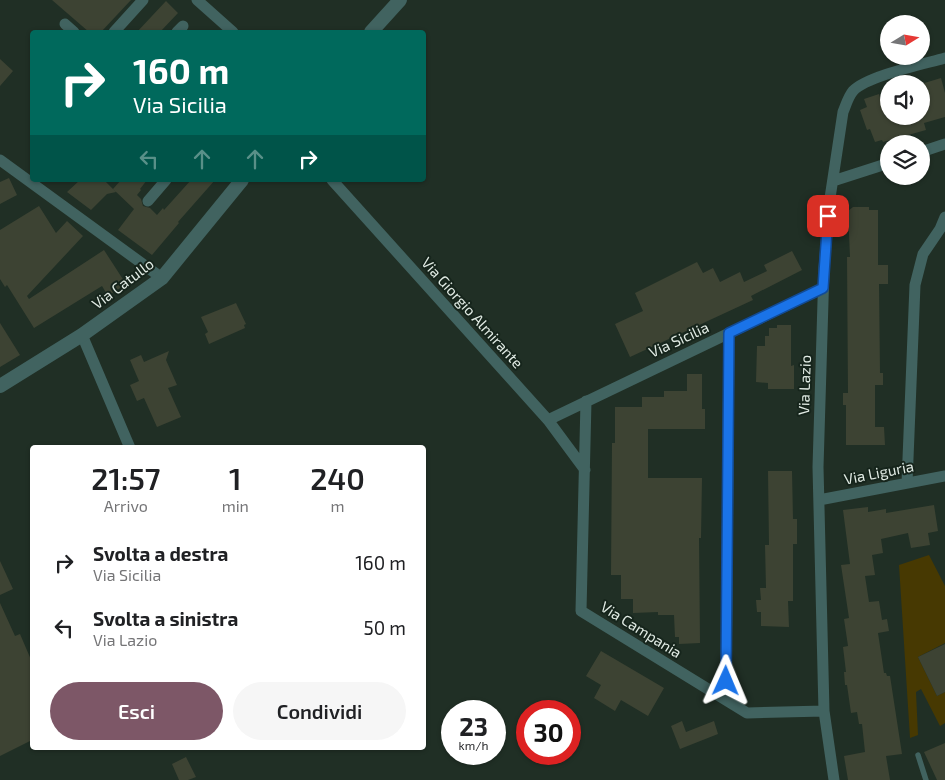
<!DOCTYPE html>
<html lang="it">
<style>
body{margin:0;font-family:"Exo 2",sans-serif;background:#f6f6f6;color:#202124;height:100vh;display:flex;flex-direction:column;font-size:19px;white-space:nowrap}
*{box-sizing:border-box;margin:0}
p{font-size:16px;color:#757577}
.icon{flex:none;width:28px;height:28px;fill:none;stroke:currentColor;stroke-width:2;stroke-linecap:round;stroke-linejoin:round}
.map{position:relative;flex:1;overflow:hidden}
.panel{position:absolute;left:30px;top:445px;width:396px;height:305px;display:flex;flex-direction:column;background:#fff;border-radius:5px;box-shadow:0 1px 4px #0004}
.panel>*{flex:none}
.banner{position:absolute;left:30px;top:30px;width:396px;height:152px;border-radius:5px;box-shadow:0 1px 4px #0004;background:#00695c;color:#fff;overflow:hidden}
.needle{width:32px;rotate:79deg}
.buttons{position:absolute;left:880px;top:15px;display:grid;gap:10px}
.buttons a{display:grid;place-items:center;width:50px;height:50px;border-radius:50%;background:#fff;box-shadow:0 1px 4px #0004;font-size:25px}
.speed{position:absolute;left:441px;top:700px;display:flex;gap:10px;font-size:25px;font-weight:700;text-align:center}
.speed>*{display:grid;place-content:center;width:65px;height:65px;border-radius:50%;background:#fff;box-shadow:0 1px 4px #0004;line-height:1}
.speed small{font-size:12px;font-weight:400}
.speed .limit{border:8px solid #d22;background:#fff;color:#111}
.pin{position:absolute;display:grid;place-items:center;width:42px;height:42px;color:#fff;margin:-21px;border-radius:10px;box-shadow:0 2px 8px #0006}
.me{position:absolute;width:55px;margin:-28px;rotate:1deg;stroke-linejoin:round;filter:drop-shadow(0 0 4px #0008)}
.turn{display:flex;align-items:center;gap:18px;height:105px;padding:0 20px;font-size:22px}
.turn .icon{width:65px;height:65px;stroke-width:2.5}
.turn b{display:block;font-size:35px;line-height:42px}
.lanes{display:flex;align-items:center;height:48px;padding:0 20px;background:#0003;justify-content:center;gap:25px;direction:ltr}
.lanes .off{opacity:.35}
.eta{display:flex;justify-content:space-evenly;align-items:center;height:85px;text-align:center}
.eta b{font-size:30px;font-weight:600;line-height:35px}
.button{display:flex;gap:10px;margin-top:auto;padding:10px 20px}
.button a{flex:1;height:58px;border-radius:30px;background:#7d5767;color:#fff;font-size:20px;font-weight:600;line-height:58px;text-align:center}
.button a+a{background:#f6f6f6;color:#202124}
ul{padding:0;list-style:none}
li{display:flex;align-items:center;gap:15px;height:65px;padding:0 20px}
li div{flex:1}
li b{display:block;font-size:19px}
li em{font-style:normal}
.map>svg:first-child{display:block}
</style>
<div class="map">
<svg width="945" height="780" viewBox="0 0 945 780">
<rect width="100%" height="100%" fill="#202f25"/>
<path fill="#473902" d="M 929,555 L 945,586 L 945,643 L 918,657 L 937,696 L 945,692 L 945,723 L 940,726 L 921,689 L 916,692 L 918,735 L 910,738 L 899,565 Z"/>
<path fill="#3d4333" d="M 52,0 L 131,0 L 101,32 L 89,32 Z
M 166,1 L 178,13 L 160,32 L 137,32 Z
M 0,59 L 13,71 L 0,86 Z
M 941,78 L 945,93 L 945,117 L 924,123 L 926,130 L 883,142 L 882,140 L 875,142 L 870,129 L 867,130 L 860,110 L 867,107 L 864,99 L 879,94 L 885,116 L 921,116 L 921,84 Z
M 9,178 L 17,195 L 0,204 L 0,182 Z
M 80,180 L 104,180 L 116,192 L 107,194 L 91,210 L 67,192 Z
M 121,180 L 147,180 L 140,189 L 141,190 L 137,195 L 141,199 L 143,206 L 150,208 L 157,215 L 163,208 L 164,210 L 191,180 L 215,180 L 178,222 L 179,223 L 152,255 L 118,230 L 134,209 L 113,189 Z
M 39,206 L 56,233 L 67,221 L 83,236 L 27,296 L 29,299 L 104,250 L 126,284 L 108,296 L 102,286 L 34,328 L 7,285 L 5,287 L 0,279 L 0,230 Z
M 853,207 L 869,207 L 869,210 L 878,210 L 878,265 L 888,265 L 888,284 L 879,284 L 880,373 L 883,373 L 883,385 L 875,385 L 875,427 L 884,427 L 885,445 L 846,445 L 846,405 L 843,405 L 843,393 L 848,393 L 847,257 L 850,257 L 848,211 Z
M 792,251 L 802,270 L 751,296 L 753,300 L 630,357 L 615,324 L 643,311 L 635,293 L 697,262 L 703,273 L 713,268 L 720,282 L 740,272 L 744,282 L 767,271 L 764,265 Z
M 236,303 L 246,324 L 244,325 L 245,328 L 209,344 L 205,334 L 208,332 L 201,317 Z
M 0,323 L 20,355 L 0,367 Z
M 777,325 L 791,325 L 791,366 L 794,365 L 794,389 L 768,389 L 768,383 L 756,382 L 757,346 L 765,346 L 765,336 L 769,336 L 769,328 L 777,328 Z
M 169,351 L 166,360 L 177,385 L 168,388 L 181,417 L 157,427 L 144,398 L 137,401 L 130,385 L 139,381 L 130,360 L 141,355 L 144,362 Z
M 687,374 L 702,374 L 702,409 L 705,409 L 705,429 L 648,429 L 648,478 L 702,478 L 701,538 L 699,538 L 700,643 L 679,644 L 679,637 L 675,637 L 674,615 L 658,615 L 658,612 L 633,613 L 633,599 L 621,599 L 621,575 L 611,575 L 612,443 L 615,443 L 615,407 L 642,407 L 642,397 L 664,397 L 664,391 L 687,391 Z
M 768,471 L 792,471 L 793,519 L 797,519 L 797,544 L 793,544 L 793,601 L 788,601 L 789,627 L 761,626 L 761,612 L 757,612 L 756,600 L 761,600 L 760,588 L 766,588 L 765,545 L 769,545 Z
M 934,505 L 938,531 L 928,533 L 930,545 L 911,548 L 908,533 L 881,539 L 883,553 L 872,555 L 875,575 L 865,576 L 869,602 L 879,601 L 882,620 L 887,619 L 889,631 L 878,633 L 884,673 L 886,673 L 887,676 L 890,676 L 902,754 L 886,756 L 890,780 L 848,780 L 844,756 L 865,752 L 862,724 L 859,724 L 857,712 L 851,713 L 847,685 L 845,685 L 844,672 L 846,672 L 843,647 L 848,646 L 844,619 L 849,618 L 841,565 L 850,564 L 843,510 L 868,507 L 868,512 L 886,509 L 886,513 Z
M 0,561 L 13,589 L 0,595 Z
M 0,603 L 15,636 L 20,634 L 32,662 L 32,740 L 0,756 Z
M 945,644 L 945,692 L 937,696 L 918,657 Z
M 601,651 L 664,688 L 648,716 L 621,700 L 615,711 L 594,698 L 601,685 L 586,676 Z
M 682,721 L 686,732 L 714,721 L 718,734 L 680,749 L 671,726 Z
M 945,743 L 945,780 L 937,780 L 924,752 Z
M 186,757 L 196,777 L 188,780 L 179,780 L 172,764 Z"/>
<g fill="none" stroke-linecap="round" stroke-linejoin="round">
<path stroke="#416360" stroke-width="5.5" d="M 918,755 L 926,780"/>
<path stroke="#416360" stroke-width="11" d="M 197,0 L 233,32
M 65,24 L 74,32
M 114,32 L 143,0
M 177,32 L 183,26
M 921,152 L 945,144
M 0,160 L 162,278
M 332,180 L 548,420 L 585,470
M 833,181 L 889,163
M 148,201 L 166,180
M 82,335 L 130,448
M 586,401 L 581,611 L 747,713 L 824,711
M 548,420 L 823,288
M 907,483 L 915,285 L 923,254 L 940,229 L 945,217
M 819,500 L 945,476
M 726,700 L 729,333
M 834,780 L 824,711 L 818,467 L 824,268 L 830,198 L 843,112 C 846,105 848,97 853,91 C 867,76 924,64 945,58"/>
<path stroke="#416360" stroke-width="14" d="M 371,32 L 400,0
M 0,386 L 82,335 L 162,278 L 242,180"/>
</g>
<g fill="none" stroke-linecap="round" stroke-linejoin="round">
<defs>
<path id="route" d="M 726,681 L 729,333 L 823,288 L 828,216"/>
</defs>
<use href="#route" stroke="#114b97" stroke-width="12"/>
<use href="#route" stroke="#1a73e8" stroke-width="9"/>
</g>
<g text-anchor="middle" stroke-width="4" stroke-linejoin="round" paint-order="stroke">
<g font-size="15" fill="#e1ebe4" stroke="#16251c">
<text transform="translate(123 284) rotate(-37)" y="5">Via Catullo</text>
<text transform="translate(472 313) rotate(48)" y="5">Via Giorgio Almirante</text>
<text transform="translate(679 340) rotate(-25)" y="5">Via Sicilia</text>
<text transform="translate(805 385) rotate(-88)" y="5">Via Lazio</text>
<text transform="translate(879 473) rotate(-11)" y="5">Via Liguria</text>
<text transform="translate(641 630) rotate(32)" y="5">Via Campania</text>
</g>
</g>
</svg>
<div class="buttons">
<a><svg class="needle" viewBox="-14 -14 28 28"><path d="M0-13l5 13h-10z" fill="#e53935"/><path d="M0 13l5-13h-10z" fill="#757577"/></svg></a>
<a><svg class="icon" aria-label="sound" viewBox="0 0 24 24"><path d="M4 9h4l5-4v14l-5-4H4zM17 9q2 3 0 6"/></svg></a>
<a><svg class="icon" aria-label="layers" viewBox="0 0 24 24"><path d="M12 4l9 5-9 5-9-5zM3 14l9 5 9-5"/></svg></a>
</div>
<div class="speed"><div>23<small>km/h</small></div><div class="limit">30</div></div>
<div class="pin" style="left:828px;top:216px;background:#d93025"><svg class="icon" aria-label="arrive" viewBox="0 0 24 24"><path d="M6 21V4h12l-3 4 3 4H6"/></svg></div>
<svg class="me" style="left:726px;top:681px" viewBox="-20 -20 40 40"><path d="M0-17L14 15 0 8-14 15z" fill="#1a73e8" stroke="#fff" stroke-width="4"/></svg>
<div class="banner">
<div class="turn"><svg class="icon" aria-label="right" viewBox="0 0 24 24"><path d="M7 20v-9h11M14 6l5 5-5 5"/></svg><div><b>160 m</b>Via Sicilia</div></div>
<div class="lanes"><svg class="icon off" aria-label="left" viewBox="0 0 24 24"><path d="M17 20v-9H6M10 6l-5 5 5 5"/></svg><svg class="icon off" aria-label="ahead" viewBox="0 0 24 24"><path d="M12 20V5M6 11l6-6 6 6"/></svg><svg class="icon off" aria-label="ahead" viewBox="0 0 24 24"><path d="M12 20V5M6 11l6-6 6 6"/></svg><svg class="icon" aria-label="right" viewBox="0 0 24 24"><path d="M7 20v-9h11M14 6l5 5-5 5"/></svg></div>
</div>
<section class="panel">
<div class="eta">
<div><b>21:57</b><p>Arrivo</p></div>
<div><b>1</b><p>min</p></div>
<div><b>240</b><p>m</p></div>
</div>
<ul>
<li><svg class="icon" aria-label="right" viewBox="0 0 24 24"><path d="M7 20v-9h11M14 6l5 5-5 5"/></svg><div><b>Svolta a destra</b><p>Via Sicilia</p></div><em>160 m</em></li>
<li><svg class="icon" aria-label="left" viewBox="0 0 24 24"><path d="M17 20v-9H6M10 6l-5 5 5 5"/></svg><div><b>Svolta a sinistra</b><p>Via Lazio</p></div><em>50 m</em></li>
</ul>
<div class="button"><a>Esci</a><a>Condividi</a></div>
</section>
</div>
